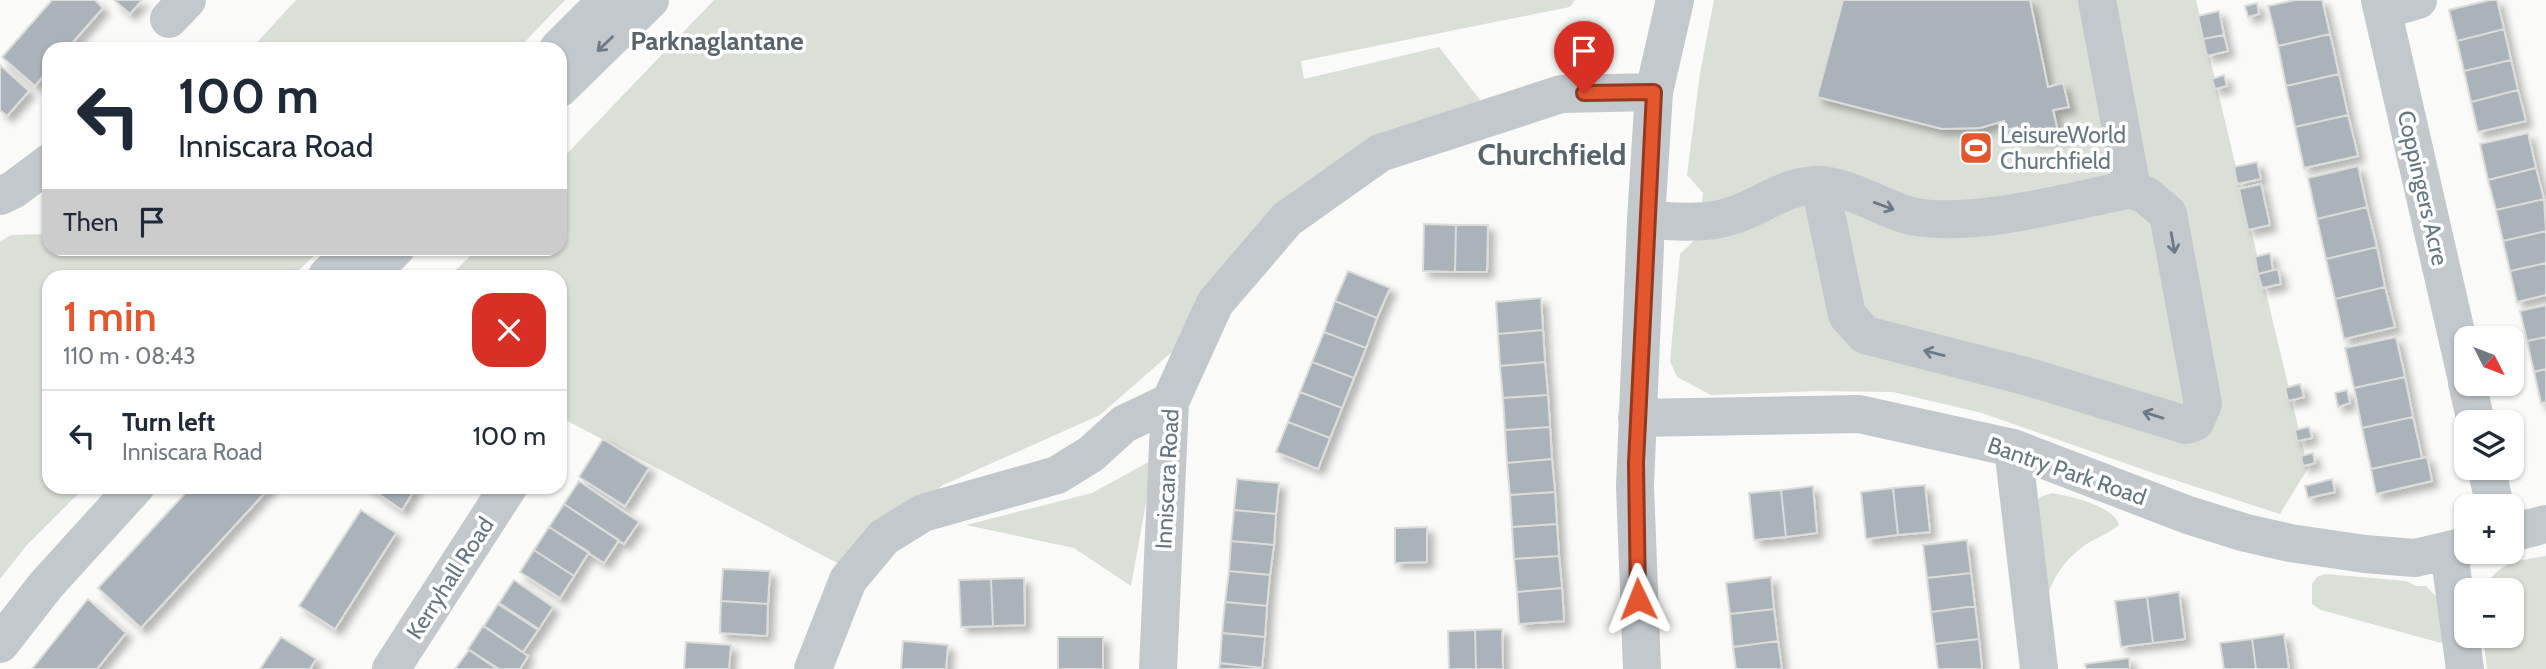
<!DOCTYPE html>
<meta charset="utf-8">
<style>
body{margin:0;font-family:Cabin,sans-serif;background:#f2f2f3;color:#1f2937;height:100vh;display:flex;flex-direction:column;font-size:26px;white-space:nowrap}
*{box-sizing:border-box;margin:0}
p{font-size:23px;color:#747a83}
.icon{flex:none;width:38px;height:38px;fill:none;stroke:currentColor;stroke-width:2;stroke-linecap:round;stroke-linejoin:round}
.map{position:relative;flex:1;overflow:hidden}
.panel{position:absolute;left:42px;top:270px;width:525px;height:224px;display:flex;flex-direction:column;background:#fff;border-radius:21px;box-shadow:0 2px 5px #0004}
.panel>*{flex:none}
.guide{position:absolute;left:42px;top:42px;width:525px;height:214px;border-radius:21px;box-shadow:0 2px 5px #0004;background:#fff;color:#1f2937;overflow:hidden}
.needle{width:46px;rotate:132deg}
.controls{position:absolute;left:2454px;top:326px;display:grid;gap:14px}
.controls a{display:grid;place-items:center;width:70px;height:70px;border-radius:14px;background:#fff;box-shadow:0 2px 5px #0004;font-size:35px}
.pin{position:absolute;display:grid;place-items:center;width:60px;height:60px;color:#fff;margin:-72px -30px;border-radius:50% 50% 50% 0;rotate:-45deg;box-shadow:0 0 7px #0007}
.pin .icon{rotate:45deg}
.me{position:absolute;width:77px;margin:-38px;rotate:358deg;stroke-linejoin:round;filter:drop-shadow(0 0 5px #0008)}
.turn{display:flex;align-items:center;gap:24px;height:147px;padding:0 21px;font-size:32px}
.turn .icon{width:91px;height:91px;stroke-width:2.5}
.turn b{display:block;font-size:49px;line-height:60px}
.then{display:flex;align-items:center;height:66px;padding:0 21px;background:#0003;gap:14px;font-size:26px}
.round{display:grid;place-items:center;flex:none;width:74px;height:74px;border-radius:21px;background:#f2f2f3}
.overview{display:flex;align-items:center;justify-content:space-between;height:119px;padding:0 21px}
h1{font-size:42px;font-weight:600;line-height:52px;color:#e4572e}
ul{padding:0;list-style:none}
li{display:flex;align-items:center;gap:21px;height:91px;padding:0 21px;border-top:2px solid #e0e1e3}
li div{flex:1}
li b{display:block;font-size:26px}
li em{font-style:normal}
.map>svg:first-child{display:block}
</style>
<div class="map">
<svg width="2546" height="669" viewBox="0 0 2546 669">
<defs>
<filter id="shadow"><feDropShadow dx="6" dy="6" stdDeviation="3.5" flood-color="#0004"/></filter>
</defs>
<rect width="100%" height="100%" fill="#fafaf8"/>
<path fill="#dadfd7" d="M 296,0 L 565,0 L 518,49 L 251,49 Z
M 714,0 L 1575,0 L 1570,7 L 1301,61 L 1304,79 L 1439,47 L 1484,105 L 1342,160 L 1173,351 L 1100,415 L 943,485 L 841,565 L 560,417 L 560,276 L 450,276 L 477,249 L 560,248 L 560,161 Z
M 1714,0 L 2196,0 L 2308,468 L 2280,514 L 2156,474 L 1982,413 L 1893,392 L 1817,391 L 1711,395 L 1677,377 L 1670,361 L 1680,254 L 1698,237 L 1703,193 L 1687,175 L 1700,73 Z
M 49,234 L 49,248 L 321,249 L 293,276 L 49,276 L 49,486 L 85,487 L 26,546 L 0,579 L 0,242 L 11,235 Z
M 1154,459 L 1131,586 L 1074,548 L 966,525 L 1092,493 Z
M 2052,493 C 2070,496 2114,506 2119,525 C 2108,534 2096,538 2085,545 C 2065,559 2052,578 2046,601 L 2032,507 L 2040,497 Z
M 2546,556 L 2546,669 L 2487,669 L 2483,635 L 2511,635 L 2511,590 L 2484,590 C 2498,561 2517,561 2546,556 Z
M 2325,574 L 2406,581 L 2416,586 L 2426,586 L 2441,601 L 2449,635 L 2441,643 L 2321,610 L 2312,604 L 2312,584 L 2317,577 Z"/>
<path fill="#aab3b9" stroke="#dcdcda" stroke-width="2" filter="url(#shadow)" d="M 52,0 L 95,0 L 103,8 L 67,49 L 49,49 L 49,69 L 35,86 L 2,57 Z
M 114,0 L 142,0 L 130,14 Z
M 1843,0 L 2030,0 L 2048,87 L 2063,83 L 2069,107 L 2053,110 L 2059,136 L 2041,139 L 2027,136 L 2017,127 L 2006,130 L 2004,121 L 1980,128 L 1942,129 L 1817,97 Z
M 2295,0 L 2322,0 L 2330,34 L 2278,46 L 2268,6 Z
M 2490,0 L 2497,0 L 2504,29 L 2457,41 L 2449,10 Z
M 2257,3 L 2259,14 L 2248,17 L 2245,6 Z
M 2219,11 L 2224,35 L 2203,39 L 2198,16 Z
M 2504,29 L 2511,60 L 2464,71 L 2457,41 Z
M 2330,34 L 2339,74 L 2286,86 L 2278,46 Z
M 2224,35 L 2228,51 L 2207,56 L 2203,39 Z
M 2511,60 L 2518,90 L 2471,102 L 2464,71 Z
M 0,65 L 29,91 L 7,116 L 0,110 Z
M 2339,74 L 2348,115 L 2295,127 L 2286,86 Z
M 2224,75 L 2227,86 L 2215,89 L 2212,79 Z
M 2518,90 L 2526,121 L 2478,132 L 2471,102 Z
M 2348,115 L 2358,156 L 2304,168 L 2295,127 Z
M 2528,133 L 2536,168 L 2488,180 L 2480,144 Z
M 2257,162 L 2261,179 L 2237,184 L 2234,167 Z
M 2358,166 L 2367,207 L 2317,219 L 2308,178 Z
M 2536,168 L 2544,199 L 2496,210 L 2488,180 Z
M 2261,184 L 2270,225 L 2248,230 L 2239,189 Z
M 2544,199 L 2546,231 L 2503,241 L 2496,210 Z
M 2367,207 L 2377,247 L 2326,259 L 2317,219 Z
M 1424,224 L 1456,225 L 1455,272 L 1423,271 Z
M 1456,225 L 1488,225 L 1487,272 L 1455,272 Z
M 2546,231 L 2546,263 L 2510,271 L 2503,241 Z
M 2377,247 L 2385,287 L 2335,299 L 2326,259 Z
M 2270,253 L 2273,270 L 2258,274 L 2255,257 Z
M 2546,263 L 2546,295 L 2517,302 L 2510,271 Z
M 2278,269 L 2281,284 L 2262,288 L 2258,274 Z
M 1348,271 L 1390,288 L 1377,318 L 1335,301 Z
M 2385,287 L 2395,327 L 2344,339 L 2335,299 Z
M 1541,298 L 1543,330 L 1498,334 L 1496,302 Z
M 1335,301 L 1377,318 L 1366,348 L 1324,332 Z
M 2546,305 L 2546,337 L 2527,341 L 2520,311 Z
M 1543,330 L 1545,362 L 1500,366 L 1498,334 Z
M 1324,332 L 1366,348 L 1354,378 L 1312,362 Z
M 2396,337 L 2405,377 L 2354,388 L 2345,348 Z
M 2546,337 L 2546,369 L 2534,372 L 2527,341 Z
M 1312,362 L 1354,378 L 1342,408 L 1300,392 Z
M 1545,362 L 1548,395 L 1503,398 L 1500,366 Z
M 2546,369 L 2546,402 L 2541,403 L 2534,372 Z
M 2405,377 L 2413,417 L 2362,428 L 2354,388 Z
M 2300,384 L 2304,397 L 2288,401 L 2285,388 Z
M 2347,390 L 2350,403 L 2338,407 L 2335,393 Z
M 1300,392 L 1342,408 L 1330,438 L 1288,422 Z
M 1548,395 L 1550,427 L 1505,430 L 1503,398 Z
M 2413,417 L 2422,458 L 2371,469 L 2362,428 Z
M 1288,422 L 1330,438 L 1318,469 L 1276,452 Z
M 1550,427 L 1552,459 L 1507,463 L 1505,430 Z
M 2309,427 L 2312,438 L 2297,441 L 2295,430 Z
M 603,439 L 649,468 L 625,506 L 579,477 Z
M 2313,453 L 2315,463 L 2303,466 L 2301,456 Z
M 2427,457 L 2432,481 L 2376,494 L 2371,469 Z
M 1552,459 L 1555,492 L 1510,495 L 1507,463 Z
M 1237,479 L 1279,483 L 1276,514 L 1234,510 Z
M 2332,479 L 2335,492 L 2308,498 L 2305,486 Z
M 579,481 L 639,522 L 624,544 L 564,504 Z
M 1925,485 L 1930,532 L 1898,535 L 1893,488 Z
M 192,486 L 271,486 L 141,628 L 98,588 Z
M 367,486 L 417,486 L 402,510 Z
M 1813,486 L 1817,533 L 1786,537 L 1781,490 Z
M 1893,488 L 1898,535 L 1866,539 L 1861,492 Z
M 1781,490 L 1786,537 L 1754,540 L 1749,493 Z
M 1555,492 L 1557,524 L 1512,527 L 1510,495 Z
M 564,504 L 619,540 L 604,563 L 549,527 Z
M 361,510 L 396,533 L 335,629 L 299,606 Z
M 1234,510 L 1276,514 L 1274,545 L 1231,541 Z
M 1557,524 L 1559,556 L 1514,559 L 1512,527 Z
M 549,527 L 589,552 L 574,576 L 534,550 Z
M 1427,527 L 1427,562 L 1395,563 L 1395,528 Z
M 1967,540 L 1971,573 L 1927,578 L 1923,545 Z
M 1231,541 L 1274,545 L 1270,575 L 1229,571 Z
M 534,550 L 574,576 L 560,598 L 520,572 Z
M 1559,556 L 1562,588 L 1517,592 L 1514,559 Z
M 723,569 L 770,571 L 768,604 L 721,601 Z
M 1229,571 L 1270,575 L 1267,606 L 1225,602 Z
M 1971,573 L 1975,606 L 1931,612 L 1927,578 Z
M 1771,577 L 1774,609 L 1730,614 L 1726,583 Z
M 1024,578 L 1025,625 L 993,626 L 991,579 Z
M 991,579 L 993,626 L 961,627 L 959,580 Z
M 514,580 L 553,607 L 539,629 L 499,603 Z
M 1562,588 L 1564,621 L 1519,624 L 1517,592 Z
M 2179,592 L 2185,639 L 2153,643 L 2147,597 Z
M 2147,597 L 2153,643 L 2121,647 L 2115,601 Z
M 88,599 L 126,633 L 97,669 L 32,669 Z
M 721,601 L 768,604 L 767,636 L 720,633 Z
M 1225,602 L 1267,606 L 1265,637 L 1222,633 Z
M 498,604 L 538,630 L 523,652 L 484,626 Z
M 1975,606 L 1979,639 L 1935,644 L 1931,612 Z
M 1774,609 L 1778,641 L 1733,647 L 1730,614 Z
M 483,626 L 528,656 L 520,669 L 499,669 L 468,649 Z
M 1502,629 L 1503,669 L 1476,669 L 1475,630 Z
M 1475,630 L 1476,669 L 1449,669 L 1448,631 Z
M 1222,633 L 1265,637 L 1262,668 L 1220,663 Z
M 2284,634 L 2289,669 L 2256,669 L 2252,639 Z
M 281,637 L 316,659 L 310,669 L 260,669 Z
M 1058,637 L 1103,637 L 1103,669 L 1058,669 Z
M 1979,639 L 1982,669 L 1938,669 L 1935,644 Z
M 2252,639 L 2256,669 L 2224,669 L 2220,643 Z
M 903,641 L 948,645 L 946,669 L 901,669 Z
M 1778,641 L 1782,669 L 1736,669 L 1733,647 Z
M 686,642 L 731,645 L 729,669 L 684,669 Z
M 469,650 L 497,669 L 455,669 Z
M 2129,658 L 2130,669 L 2086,669 L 2085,664 Z
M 1220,663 L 1262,668 L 1262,669 L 1219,669 Z"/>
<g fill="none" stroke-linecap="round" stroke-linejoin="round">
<path stroke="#c3c8cc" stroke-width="38" d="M 2097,0 L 2132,189
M 2380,0 L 2466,376
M 2383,10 L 2418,0
M 169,19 L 187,0
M 558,49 L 607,0
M 560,88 L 650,0
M 0,196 L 13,190 L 49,163
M 1646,220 C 1674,221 1704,225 1731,216 C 1762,207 1781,187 1815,185 C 1843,183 1883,209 1911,216 C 1973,229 2069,201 2132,189 L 2147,196 L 2168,214 L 2203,404 L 2195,422 L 2186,425 L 2029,377 L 1865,335 L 1847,315 L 1820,185
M 327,276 L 356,248
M 367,276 L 396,248
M 2467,383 L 2476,422
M 1637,418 L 1859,414 L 2013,448 L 2188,515 L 2246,533 L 2290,543 L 2365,554 L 2415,558 L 2466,546
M 2013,448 L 2039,669
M 2486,467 L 2495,506
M 2511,533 L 2546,524
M 2449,551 L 2465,669
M 0,644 L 46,585 L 136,486
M 391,669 L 509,486
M 813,669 L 848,580 L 884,537 L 923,513 L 1057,475 L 1091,454 L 1124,424 L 1170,402
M 1158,669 L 1170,402 L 1215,303 L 1287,219 L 1380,153 L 1561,94 L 1654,92
M 1642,669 L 1635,486 L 1646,220 L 1654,92 L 1675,0"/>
</g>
<defs><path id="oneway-shaft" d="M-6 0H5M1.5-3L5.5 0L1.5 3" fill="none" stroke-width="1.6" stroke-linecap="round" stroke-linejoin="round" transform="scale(1.75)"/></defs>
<g stroke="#6a7a87">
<use href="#oneway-shaft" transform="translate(605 44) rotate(136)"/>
<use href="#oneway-shaft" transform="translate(1884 206) rotate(20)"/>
<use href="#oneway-shaft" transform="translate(2173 243) rotate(80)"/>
<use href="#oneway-shaft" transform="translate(1934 353) rotate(-166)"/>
<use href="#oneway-shaft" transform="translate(2153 415) rotate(-163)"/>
</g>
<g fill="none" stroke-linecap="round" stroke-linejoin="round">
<defs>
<path id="route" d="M 1584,93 L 1654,92 L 1636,463 L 1638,599"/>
</defs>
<use href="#route" stroke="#94391e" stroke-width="18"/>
<use href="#route" stroke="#e4572e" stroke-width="12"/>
</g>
<defs>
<symbol id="stadium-square" viewBox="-11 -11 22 22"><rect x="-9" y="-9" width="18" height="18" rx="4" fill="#e4572e" stroke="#fff"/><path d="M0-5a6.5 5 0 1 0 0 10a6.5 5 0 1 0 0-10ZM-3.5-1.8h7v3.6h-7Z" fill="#fff"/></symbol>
</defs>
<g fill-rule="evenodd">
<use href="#stadium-square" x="1957" y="129" width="38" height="38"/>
</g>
<g text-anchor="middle" stroke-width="7" stroke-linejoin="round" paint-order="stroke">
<g font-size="23" fill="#657683" stroke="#fff" text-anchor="start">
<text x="2000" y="143">LeisureWorld<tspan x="2000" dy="26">Churchfield</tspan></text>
</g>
<g font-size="23" fill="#657683" stroke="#fff">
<text transform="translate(2423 188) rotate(77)" y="8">Coppingers Acre</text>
<text transform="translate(2067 471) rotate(19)" y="8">Bantry Park Road</text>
<text transform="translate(1167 479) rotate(-87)" y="8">Inniscara Road</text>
<text transform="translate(450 578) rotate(-57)" y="8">Kerryhall Road</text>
</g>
<g font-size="26" font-weight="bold" fill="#57646e" stroke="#fff">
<text x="717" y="50">Parknaglantane</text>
</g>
<g font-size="30" font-weight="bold" fill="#57646e" stroke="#fff">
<text x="1552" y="165">Churchfield</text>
</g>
</g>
</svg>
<div class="controls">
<a><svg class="needle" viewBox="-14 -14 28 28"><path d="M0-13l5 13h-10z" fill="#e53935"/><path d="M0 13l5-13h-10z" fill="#747a83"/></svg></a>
<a><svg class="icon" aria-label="layers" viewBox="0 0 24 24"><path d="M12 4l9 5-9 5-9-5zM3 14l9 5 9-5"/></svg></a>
<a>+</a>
<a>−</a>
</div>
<div class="pin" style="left:1584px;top:93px;background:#d93025"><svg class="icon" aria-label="arrive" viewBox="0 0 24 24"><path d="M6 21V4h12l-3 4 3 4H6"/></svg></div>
<svg class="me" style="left:1638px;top:599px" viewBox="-20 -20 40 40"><path d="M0-17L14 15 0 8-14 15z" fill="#e4572e" stroke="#fff" stroke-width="4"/></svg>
<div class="guide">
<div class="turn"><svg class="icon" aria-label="left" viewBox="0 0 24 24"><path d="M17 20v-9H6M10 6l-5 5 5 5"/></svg><div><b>100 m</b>Inniscara Road</div></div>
<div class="then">Then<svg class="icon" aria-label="arrive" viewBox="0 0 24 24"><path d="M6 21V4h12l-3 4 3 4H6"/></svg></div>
</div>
<section class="panel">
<div class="overview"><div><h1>1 min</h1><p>110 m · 08:43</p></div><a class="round" style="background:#d93025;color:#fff"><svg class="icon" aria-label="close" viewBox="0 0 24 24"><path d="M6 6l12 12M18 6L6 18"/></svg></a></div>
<ul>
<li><svg class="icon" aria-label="left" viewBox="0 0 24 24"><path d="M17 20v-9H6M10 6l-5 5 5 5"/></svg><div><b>Turn left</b><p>Inniscara Road</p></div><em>100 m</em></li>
</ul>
</section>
</div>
